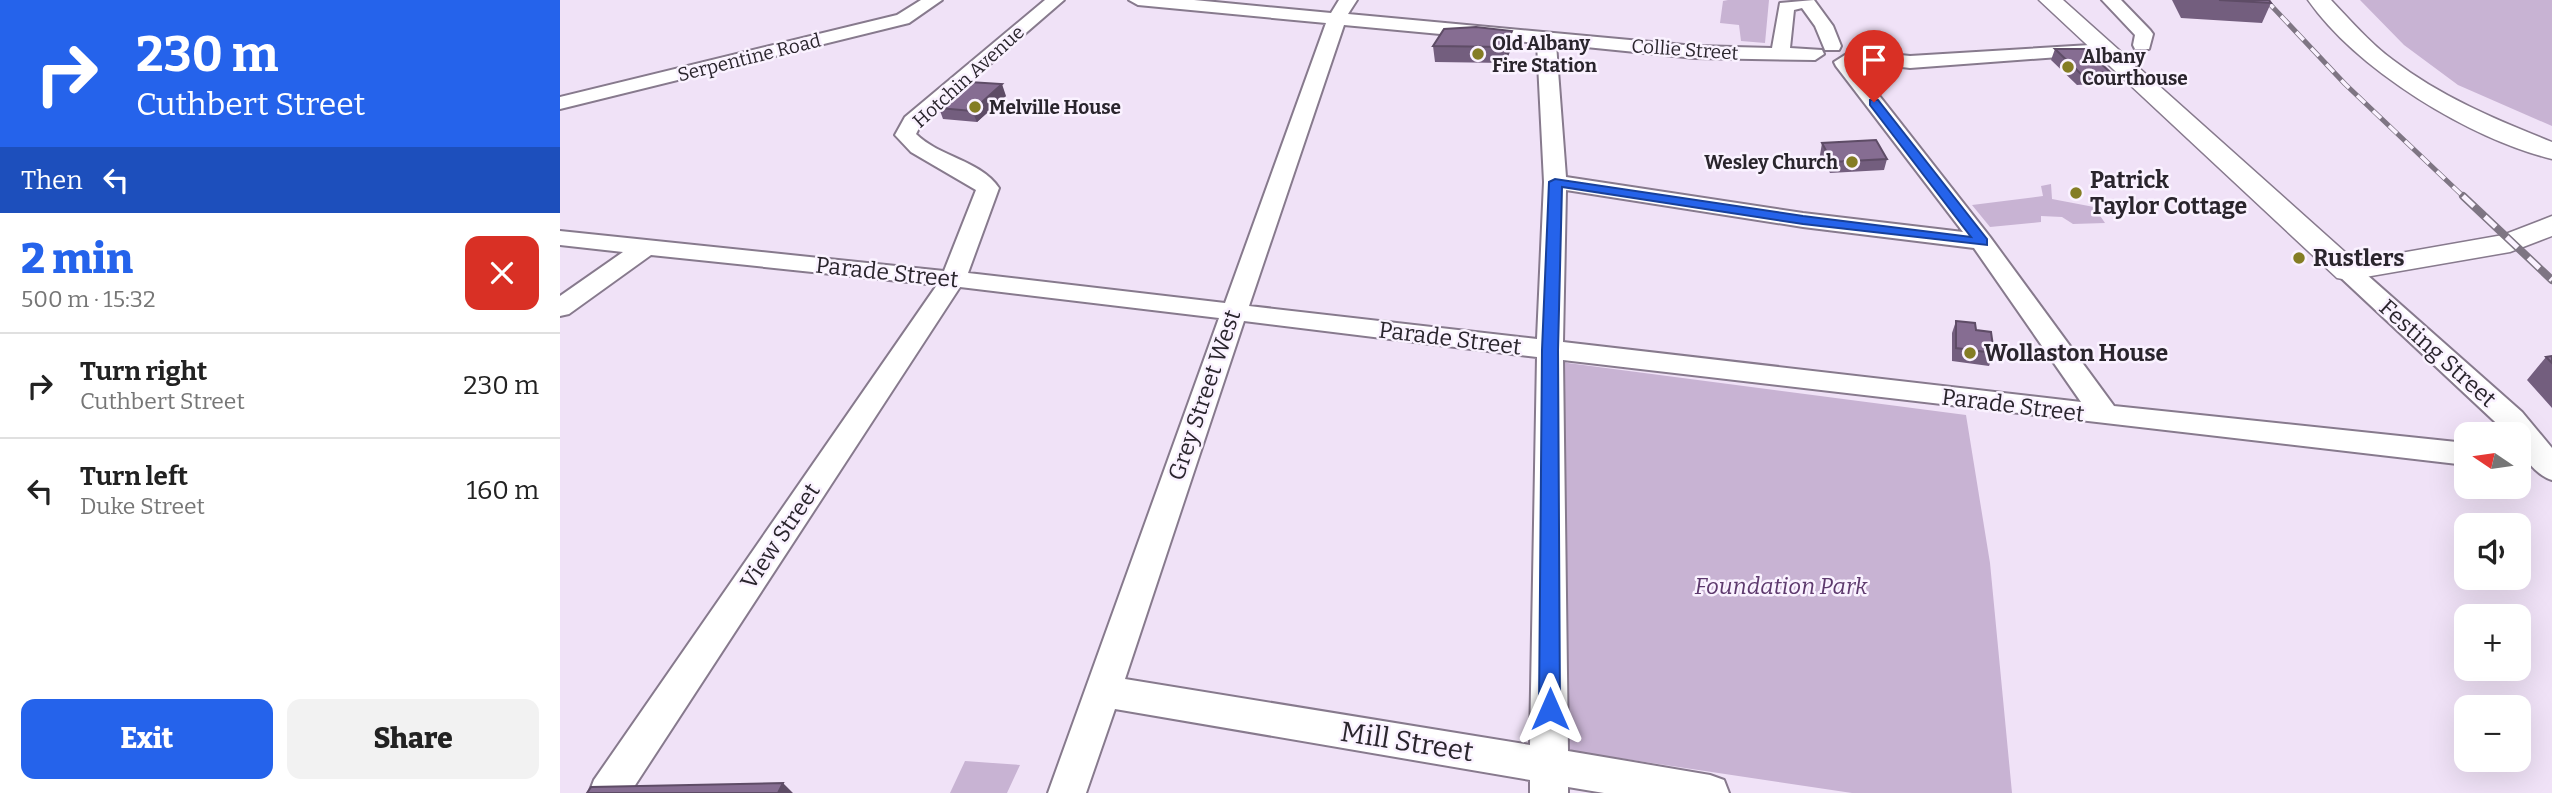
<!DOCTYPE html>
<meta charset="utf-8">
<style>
body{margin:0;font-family:Bitter,serif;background:#f2f2f2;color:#222;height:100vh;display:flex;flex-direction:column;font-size:26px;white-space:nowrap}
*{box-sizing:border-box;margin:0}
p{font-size:23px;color:#767676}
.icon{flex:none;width:38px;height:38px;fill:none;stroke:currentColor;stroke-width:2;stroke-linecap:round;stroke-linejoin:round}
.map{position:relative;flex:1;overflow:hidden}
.side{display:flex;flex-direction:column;background:#fff;width:560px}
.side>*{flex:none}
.top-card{background:#2563eb;color:#fff;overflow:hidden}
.needle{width:46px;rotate:283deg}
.controls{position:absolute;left:1894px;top:422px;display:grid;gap:14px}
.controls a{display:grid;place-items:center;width:77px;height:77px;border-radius:14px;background:#fff;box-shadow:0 7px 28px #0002;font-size:35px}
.pin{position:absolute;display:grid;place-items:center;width:60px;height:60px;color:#fff;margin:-72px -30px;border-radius:50% 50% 50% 0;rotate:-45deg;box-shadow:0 0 7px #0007}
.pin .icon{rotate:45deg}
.me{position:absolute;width:77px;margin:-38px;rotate:0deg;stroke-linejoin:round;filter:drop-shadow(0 0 5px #0008)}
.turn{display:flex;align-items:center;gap:24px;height:147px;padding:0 21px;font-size:32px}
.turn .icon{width:91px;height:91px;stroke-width:2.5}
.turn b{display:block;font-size:49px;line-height:60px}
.then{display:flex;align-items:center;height:66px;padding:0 21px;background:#0003;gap:14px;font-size:26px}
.round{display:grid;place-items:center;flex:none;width:74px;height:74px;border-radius:14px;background:#f2f2f2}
.head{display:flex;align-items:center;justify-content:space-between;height:119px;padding:0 21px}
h1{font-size:42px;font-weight:800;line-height:52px;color:#2563eb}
.cta{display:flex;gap:14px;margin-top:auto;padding:14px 21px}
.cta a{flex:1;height:80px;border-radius:14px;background:#2563eb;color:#fff;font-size:28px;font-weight:800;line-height:80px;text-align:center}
.cta a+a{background:#f2f2f2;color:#222}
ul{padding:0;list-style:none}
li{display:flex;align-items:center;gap:21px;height:105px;padding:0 21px;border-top:2px solid #e0e0e0}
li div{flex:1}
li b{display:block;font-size:26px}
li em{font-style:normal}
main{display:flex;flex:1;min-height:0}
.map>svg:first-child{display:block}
</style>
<main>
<section class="side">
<div class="top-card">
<div class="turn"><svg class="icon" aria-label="right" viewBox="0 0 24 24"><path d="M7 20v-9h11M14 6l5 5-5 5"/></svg><div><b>230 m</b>Cuthbert Street</div></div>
<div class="then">Then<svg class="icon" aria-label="left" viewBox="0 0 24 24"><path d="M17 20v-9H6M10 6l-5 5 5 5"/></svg></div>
</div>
<div class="head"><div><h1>2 min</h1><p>500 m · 15:32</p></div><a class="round" style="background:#d93025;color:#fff"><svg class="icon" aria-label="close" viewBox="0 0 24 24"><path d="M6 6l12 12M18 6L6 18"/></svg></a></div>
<ul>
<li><svg class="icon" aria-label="right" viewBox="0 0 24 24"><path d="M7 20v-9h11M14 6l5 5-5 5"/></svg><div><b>Turn right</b><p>Cuthbert Street</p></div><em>230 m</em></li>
<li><svg class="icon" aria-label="left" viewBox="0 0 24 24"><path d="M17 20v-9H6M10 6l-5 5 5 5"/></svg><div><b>Turn left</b><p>Duke Street</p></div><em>160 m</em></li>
</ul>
<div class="cta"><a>Exit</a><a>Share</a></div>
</section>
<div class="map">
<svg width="1992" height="793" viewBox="0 0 1992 793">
<rect width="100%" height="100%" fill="#f0e2f7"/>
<path fill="#c8b3d3" d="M 1168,0 L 1209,0 L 1205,43 L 1181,41 L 1179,25 L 1160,23 L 1163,1 Z
M 1800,0 L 1992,0 L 1992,126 L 1898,85 L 1844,45 Z
M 1491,184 L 1492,199 L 1534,207 L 1545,223 L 1513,224 L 1502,217 L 1481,216 L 1481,222 L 1430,227 L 1412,205 L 1483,196 L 1481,186 Z
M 1000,362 L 1406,415 L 1430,563 L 1452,793 L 1292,793 L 1005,750 Z
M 405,761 L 460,765 L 447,793 L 390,793 Z"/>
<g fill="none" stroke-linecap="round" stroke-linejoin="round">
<defs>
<path id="minor" d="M 361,0 L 382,0 L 349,23 L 0,109 L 0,97 L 337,15 Z
M 485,0 L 504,0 L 361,124 L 356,134 C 379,157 420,160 439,188 L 408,273 L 665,303 L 766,23 L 578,5 L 569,0 L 634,0 L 771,13 L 779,0 L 797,0 L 788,14 L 1135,46 L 1212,48 L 1220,3 L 1254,0 L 1273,26 L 1281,46 L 1279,50 L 1265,50 L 1255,26 L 1242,8 L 1234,10 L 1230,48 L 1262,50 L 1264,54 L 1255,60 L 1135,58 L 996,44 L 1006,177 L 1243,213 L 1403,232 L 1276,66 L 1274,62 L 1293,50 L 1350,56 L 1547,44 L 1549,48 L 1540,54 L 1350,68 L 1292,61 L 1430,237 L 1554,406 L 1906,443 L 1906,465 L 1003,360 L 1008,751 L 1150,775 L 1164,780 L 1169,793 L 1044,793 L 1008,787 L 1008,793 L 970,793 L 970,780 L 555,709 L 526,793 L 488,793 L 659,318 L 400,287 L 70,793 L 29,793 L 34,780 L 377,285 L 91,255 L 9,314 L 0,316 L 0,296 L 63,252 L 0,245 L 0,231 L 384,271 L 416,190 L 351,152 L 335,135 L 345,117 ZM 784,25 L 977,43 L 984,182 L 977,339 L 689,306 ZM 1006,190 L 1243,227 L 1414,248 L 1521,402 L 1003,342 ZM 684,321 L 977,357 L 970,745 L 565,679 Z
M 1542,0 L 1561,0 L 1590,30 L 1593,34 L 1589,49 L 1575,49 L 1573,45 L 1575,35 Z
M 1788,264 L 1797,266 L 1962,412 L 1992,448 L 1992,480 C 1974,474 1958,453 1958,434 L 1948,434 L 1779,276 L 1776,271 L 1779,266 Z"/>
<path id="major" d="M 1479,0 L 1503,0 L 1795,261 L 1943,235 L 1992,216 L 1992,236 L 1950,252 L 1788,280 L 1777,278 Z
M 1748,0 L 1771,0 C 1791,21 1810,43 1833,60 C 1881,97 1937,120 1992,142 L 1992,159 C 1910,139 1797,70 1748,0 Z"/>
</defs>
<use href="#minor" stroke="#877a8d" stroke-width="4"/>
<use href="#major" stroke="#877a8d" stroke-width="3"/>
<use href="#minor" fill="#fff" fill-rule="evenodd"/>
<use href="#major" fill="#fff" fill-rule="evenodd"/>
<defs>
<path id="rail-far1" d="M 1706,0 L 1785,84 L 1905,198"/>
<path id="rail" d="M 1903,196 L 1992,280"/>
</defs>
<use href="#rail-far1" stroke="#7e7583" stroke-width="5"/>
<use href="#rail" stroke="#7e7583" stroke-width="8"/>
<use href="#rail-far1" stroke="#faf2ff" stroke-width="3.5" stroke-dasharray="11" stroke-linecap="butt"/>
<use href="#rail" stroke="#faf2ff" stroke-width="5" stroke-dasharray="15" stroke-linecap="butt"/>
</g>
<path fill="#735e7e" d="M 1612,0 L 1709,0 L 1711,3 L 1702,23 L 1621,18 Z
M 873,46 L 952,47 L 945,63 L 875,62 Z
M 1495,49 L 1550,72 L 1546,83 L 1517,85 L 1491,60 Z
M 446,96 L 417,122 L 383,119 L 379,108 Z
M 1262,143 L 1327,159 L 1324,170 L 1270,173 L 1260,155 Z
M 1396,321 L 1416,330 L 1434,353 L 1429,366 L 1392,361 L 1392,333 Z
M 1992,356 L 1992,408 L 1967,380 L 1986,357 Z"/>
<path fill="#5e4c66" d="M 952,31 L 952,47 L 945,63 L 945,47 Z
M 442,84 L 446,96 L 417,122 L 412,111 Z
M 223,783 L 233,793 L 218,793 Z"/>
<path fill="#866d92" stroke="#5e4c66" stroke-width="2" d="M 1659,0 L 1709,0 L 1711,3 Z
M 916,27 L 952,31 L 945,47 L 873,46 L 884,29 Z
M 1495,49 L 1525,49 L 1550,72 L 1521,74 Z
M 409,82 L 442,84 L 412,111 L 379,108 Z
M 1316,140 L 1327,159 L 1272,162 L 1262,143 Z
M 1396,321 L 1415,323 L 1416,330 L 1431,332 L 1434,353 L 1396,348 Z
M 1992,356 L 1992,363 L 1986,357 Z
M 223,783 L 218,793 L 27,793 L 31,787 Z"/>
<path fill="#2563eb" stroke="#184099" stroke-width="2" d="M 1310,100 L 1318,100 L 1427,239 L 1427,245 L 1243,224 L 1002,187 L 998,350 L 1000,709 L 997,715 L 990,718 L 982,715 L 979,709 L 982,350 L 989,182 L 995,179 L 1243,216 L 1411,237 L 1310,105 Z"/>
<g fill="#847d24" stroke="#faf2ff" stroke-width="2.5">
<circle cx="918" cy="54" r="7"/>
<circle cx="1508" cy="67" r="7"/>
<circle cx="415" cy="107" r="7"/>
<circle cx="1292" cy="162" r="7"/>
<circle cx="1516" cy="193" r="7"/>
<circle cx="1739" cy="258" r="7"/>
<circle cx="1410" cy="353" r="7"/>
</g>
<g text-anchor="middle" stroke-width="5" stroke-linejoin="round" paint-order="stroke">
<g font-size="19" font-weight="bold" fill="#2a252d" stroke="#faf2ff" text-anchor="start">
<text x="932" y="50">Old Albany<tspan x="932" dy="22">Fire Station</tspan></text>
<text x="1522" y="63">Albany<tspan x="1522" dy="22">Courthouse</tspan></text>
<text x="429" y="114">Melville House</text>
<text x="1278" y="169" text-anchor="end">Wesley Church</text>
</g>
<g font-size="19" fill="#2a252d" stroke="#faf2ff">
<text transform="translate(1125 49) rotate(4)" y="7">Collie Street</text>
<text transform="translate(189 57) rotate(-14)" y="7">Serpentine Road</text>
<text transform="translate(408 76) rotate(-42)" y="7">Hotchin Avenue</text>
</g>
<g font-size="23" font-weight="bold" fill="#2a252d" stroke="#faf2ff" text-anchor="start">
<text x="1530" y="188">Patrick<tspan x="1530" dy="26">Taylor Cottage</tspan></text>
<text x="1753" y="266">Rustlers</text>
<text x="1424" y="361">Wollaston House</text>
</g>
<g font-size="23" fill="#2a252d" stroke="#faf2ff">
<text transform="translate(327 272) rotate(6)" y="8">Parade Street</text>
<text transform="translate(890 338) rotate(7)" y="8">Parade Street</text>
<text transform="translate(1878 353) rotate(42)" y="8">Festing Street</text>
<text transform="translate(644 395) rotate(-71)" y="8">Grey Street West</text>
<text transform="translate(1453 405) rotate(7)" y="8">Parade Street</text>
<text transform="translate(220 536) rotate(-56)" y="8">View Street</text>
</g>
<g font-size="23" font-style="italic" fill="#5d396d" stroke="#faf2ff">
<text x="1221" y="594">Foundation Park</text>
</g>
<g font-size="28" fill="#2a252d" stroke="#faf2ff">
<text transform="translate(847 741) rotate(9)" y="10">Mill Street</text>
</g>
</g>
</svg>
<div class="controls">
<a><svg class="needle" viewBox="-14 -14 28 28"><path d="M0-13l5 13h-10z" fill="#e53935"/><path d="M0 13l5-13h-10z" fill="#767676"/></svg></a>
<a><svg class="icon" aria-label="sound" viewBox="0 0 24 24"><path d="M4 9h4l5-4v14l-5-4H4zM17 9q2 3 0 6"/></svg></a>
<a>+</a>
<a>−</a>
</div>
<div class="pin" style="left:1314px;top:102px;background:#d93025"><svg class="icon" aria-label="arrive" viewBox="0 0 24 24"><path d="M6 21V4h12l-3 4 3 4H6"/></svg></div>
<svg class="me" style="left:990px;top:709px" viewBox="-20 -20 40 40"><path d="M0-17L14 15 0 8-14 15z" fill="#2563eb" stroke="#fff" stroke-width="4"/></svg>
</div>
</main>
